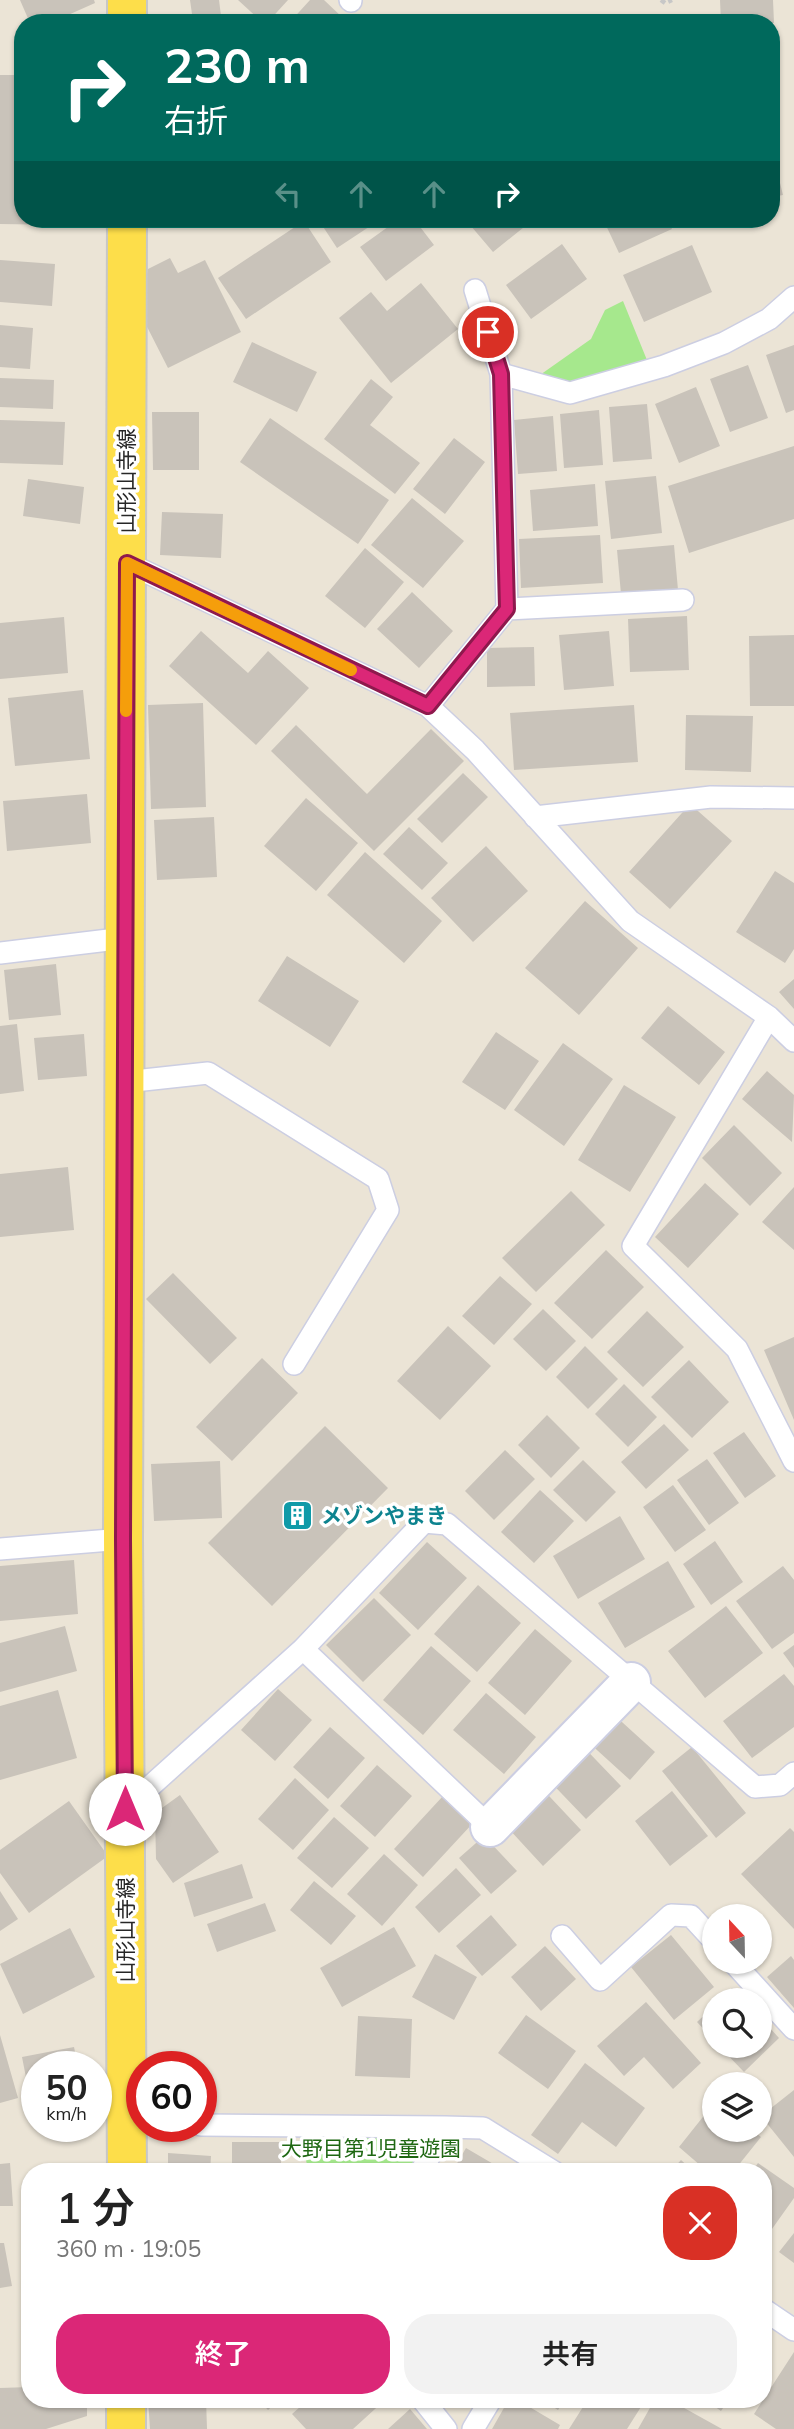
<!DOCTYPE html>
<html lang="ja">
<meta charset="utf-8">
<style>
body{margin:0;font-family:Mulish,"Noto Sans JP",sans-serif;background:#f2f2f2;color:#222;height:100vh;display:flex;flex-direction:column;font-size:26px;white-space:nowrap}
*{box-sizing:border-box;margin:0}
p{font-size:23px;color:#767676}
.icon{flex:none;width:38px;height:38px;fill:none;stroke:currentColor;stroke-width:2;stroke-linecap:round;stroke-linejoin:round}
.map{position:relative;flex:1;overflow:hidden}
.panel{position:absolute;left:21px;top:2163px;width:751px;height:245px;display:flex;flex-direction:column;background:#fff;border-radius:28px;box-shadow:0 2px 5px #0004}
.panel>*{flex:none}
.banner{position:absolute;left:14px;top:14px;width:766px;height:214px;border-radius:28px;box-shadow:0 2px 5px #0004;background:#00695c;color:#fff;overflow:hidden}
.needle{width:46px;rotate:338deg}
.buttons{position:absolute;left:702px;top:1904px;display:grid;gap:14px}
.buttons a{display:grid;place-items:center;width:70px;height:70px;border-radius:50%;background:#fff;box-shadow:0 2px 5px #0004;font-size:35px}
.speed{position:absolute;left:21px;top:2051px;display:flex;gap:14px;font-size:35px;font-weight:700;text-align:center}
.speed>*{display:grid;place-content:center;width:91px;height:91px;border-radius:50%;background:#fff;box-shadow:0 2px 5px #0004;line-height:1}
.speed small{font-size:18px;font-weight:400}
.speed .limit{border:10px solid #d22;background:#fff;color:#111}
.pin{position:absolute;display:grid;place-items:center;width:60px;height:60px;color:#fff;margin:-30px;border:4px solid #fff;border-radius:50%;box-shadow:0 2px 7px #0007}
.me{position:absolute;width:77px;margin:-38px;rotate:0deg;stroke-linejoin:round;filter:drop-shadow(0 0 5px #0008)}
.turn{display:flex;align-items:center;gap:24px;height:147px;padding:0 35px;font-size:32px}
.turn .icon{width:91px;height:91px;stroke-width:2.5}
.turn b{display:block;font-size:49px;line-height:60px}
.lanes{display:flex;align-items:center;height:66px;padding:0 35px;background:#0003;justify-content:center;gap:35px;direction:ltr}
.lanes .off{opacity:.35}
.round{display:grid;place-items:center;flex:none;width:74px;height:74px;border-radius:28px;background:#f2f2f2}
.overview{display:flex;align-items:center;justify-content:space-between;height:119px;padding:0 35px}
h1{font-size:42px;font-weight:600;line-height:52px}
.button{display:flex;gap:14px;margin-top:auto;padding:14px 35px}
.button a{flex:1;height:80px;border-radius:28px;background:#db2777;color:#fff;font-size:28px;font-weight:600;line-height:80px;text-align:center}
.button a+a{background:#f2f2f2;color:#222}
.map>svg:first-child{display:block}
</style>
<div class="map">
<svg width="794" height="2429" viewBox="0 0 794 2429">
<rect width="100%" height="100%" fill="#ebe4d6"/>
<path fill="#a6e88d" d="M 623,301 L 651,370 L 570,393 L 530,382 L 591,339 L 605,310 Z
M 297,2126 L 445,2127 L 421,2172 L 309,2172 Z"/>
<path fill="#c9c3ba" d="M 20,0 L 94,0 L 95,3 L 50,23 L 30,23 Z
M 190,0 L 219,0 L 221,16 L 193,21 Z
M 238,0 L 288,0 L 267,23 L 263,23 Z
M 310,0 L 324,0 L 343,18 L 339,23 L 289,23 Z
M 720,0 L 773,0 L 774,23 L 721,23 Z
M 20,49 L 23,49 L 23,219 L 65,219 L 65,225 L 0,224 L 0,75 L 20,75 Z
M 772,151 L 783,195 L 772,197 Z
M 318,219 L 381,219 L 337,248 Z
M 399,219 L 414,219 L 434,245 L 386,281 L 360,247 Z
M 465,219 L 534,219 L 493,252 Z
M 603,219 L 667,219 L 672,229 L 619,253 Z
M 304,221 L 331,262 L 246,319 L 218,278 Z
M 562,244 L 587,279 L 531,319 L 506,285 Z
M 692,245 L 712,292 L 644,322 L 623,275 Z
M 170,258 L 178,273 L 205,260 L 241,332 L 168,368 L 139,311 L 148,269 Z
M 0,260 L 55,264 L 52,306 L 0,302 Z
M 421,283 L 458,329 L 391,383 L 339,318 L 371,292 L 387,311 Z
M 0,325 L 33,328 L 30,369 L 0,367 Z
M 252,342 L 317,372 L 297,412 L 233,382 Z
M 794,345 L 794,410 L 786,413 L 766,355 Z
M 748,365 L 768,418 L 730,432 L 710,379 Z
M 0,378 L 54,380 L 53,409 L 0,407 Z
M 371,379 L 393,397 L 370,425 L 420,463 L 395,494 L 324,439 Z
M 696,387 L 720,446 L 679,463 L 655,404 Z
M 647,404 L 652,459 L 613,462 L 609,407 Z
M 599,410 L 603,465 L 564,468 L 560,414 Z
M 152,412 L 199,412 L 199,470 L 153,470 Z
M 553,416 L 557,471 L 518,474 L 514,420 Z
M 270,418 L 389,500 L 358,544 L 240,462 Z
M 0,420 L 65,422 L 63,465 L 0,463 Z
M 454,438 L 485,462 L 445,514 L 413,489 Z
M 794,446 L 794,519 L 689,553 L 668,486 Z
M 656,476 L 662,533 L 611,539 L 605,481 Z
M 28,479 L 84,487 L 80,524 L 23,516 Z
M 595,484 L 598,526 L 533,531 L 530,490 Z
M 412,498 L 464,541 L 423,588 L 371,545 Z
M 162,512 L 223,514 L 221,558 L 160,555 Z
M 600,535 L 603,583 L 521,588 L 519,539 Z
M 674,545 L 678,590 L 621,594 L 617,550 Z
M 365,548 L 404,582 L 365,628 L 325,596 Z
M 412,592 L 453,631 L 419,668 L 377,629 Z
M 687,616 L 689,670 L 630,672 L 628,619 Z
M 64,617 L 68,673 L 0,679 L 0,623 Z
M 201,631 L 248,673 L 268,651 L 309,688 L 256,745 L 169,666 Z
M 609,631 L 614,686 L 564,690 L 559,635 Z
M 794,635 L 794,706 L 750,706 L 749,636 Z
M 534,647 L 535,686 L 487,687 L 487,648 Z
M 83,690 L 90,759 L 15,766 L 8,698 Z
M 203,703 L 206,807 L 151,809 L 148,705 Z
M 634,705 L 638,762 L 514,770 L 510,713 Z
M 686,715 L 753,716 L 751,772 L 685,770 Z
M 296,725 L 367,794 L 431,729 L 464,761 L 374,851 L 271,751 Z
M 463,773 L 488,797 L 442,843 L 417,819 Z
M 87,794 L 91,843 L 7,851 L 3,801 Z
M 306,798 L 358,843 L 316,891 L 264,846 Z
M 690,804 L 732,841 L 670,909 L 629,872 Z
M 214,817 L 217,877 L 157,880 L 154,820 Z
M 409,827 L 448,863 L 422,890 L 383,854 Z
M 486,846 L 528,891 L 473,942 L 431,898 Z
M 365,852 L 442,921 L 404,963 L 327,895 Z
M 775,871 L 794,883 L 794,949 L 785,963 L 736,932 Z
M 585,901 L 638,948 L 579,1015 L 525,968 Z
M 287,956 L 359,1001 L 330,1047 L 258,1001 Z
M 56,964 L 61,1015 L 9,1020 L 4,970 Z
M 794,979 L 794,1009 L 779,992 Z
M 668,1006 L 725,1052 L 699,1085 L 641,1038 Z
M 17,1024 L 24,1091 L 0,1094 L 0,1026 Z
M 496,1032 L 539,1061 L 505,1110 L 462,1082 Z
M 84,1034 L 87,1076 L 38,1080 L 34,1038 Z
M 563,1043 L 613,1079 L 564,1146 L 514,1110 Z
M 767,1071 L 794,1095 L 792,1142 L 742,1099 Z
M 624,1085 L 676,1117 L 630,1192 L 578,1160 Z
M 734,1125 L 782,1173 L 750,1206 L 702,1158 Z
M 68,1167 L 74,1230 L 0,1237 L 0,1174 Z
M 705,1183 L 739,1214 L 688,1268 L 655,1237 Z
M 794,1187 L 794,1250 L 762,1222 Z
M 571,1191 L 605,1225 L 536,1292 L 502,1258 Z
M 606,1250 L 644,1287 L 592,1339 L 554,1303 Z
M 173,1273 L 237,1338 L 210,1364 L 146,1299 Z
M 500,1276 L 532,1304 L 494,1345 L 462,1316 Z
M 543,1309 L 576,1341 L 546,1371 L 513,1339 Z
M 647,1311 L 684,1347 L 643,1387 L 607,1352 Z
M 448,1326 L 491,1366 L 440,1420 L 397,1381 Z
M 794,1337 L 794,1420 L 764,1350 Z
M 585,1346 L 618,1379 L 588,1409 L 556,1377 Z
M 262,1358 L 298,1393 L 232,1461 L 196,1427 Z
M 689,1360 L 729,1402 L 692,1438 L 651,1397 Z
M 624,1384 L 657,1417 L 628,1447 L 595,1414 Z
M 547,1415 L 580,1448 L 551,1478 L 518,1445 Z
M 664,1424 L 689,1450 L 646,1489 L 621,1462 Z
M 325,1426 L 388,1488 L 272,1606 L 208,1543 Z
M 744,1432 L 776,1476 L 745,1498 L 713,1453 Z
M 505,1450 L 535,1479 L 494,1520 L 465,1491 Z
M 707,1459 L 739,1503 L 709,1525 L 677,1480 Z
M 583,1460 L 616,1492 L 586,1522 L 553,1490 Z
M 220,1461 L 222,1518 L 154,1521 L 151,1464 Z
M 673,1485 L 706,1530 L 675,1552 L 643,1507 Z
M 540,1490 L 574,1521 L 534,1563 L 501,1532 Z
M 620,1516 L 645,1559 L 578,1599 L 553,1556 Z
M 715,1541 L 743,1582 L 711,1605 L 683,1564 Z
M 427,1542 L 467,1578 L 418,1630 L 379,1593 Z
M 74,1560 L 78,1614 L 0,1621 L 0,1566 Z
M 668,1561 L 695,1607 L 625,1648 L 598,1603 Z
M 783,1566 L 794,1580 L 794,1633 L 772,1649 L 736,1601 Z
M 478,1585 L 521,1623 L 477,1672 L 434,1634 Z
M 374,1598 L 411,1635 L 363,1682 L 326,1645 Z
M 726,1606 L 763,1653 L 705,1698 L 668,1651 Z
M 65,1626 L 77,1671 L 0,1692 L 0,1643 Z
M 535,1629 L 572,1661 L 525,1715 L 488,1683 Z
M 794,1645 L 794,1668 L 783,1653 Z
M 431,1646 L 471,1681 L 423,1735 L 383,1700 Z
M 784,1674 L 794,1686 L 794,1727 L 752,1758 L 723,1721 Z
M 278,1689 L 312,1720 L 275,1761 L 241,1730 Z
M 58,1690 L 77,1758 L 0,1780 L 0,1706 Z
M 486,1693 L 536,1737 L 504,1774 L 453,1730 Z
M 601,1703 L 655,1752 L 630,1780 L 576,1731 Z
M 330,1727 L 365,1758 L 328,1799 L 293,1767 Z
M 573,1736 L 621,1786 L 586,1819 L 538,1769 Z
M 692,1747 L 746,1813 L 716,1838 L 662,1771 Z
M 377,1765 L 412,1796 L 375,1837 L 340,1806 Z
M 295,1778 L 329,1810 L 293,1850 L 258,1819 Z
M 535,1781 L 581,1830 L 543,1866 L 497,1816 Z
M 672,1791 L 708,1836 L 670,1866 L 635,1821 Z
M 180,1795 L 219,1852 L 173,1883 L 156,1859 L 155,1813 Z
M 443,1796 L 473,1823 L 423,1877 L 394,1849 Z
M 69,1801 L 108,1856 L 29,1913 L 0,1873 L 0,1850 Z
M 334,1817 L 369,1848 L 332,1888 L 297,1858 Z
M 790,1828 L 794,1832 L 794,1929 L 741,1874 Z
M 484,1836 L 517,1871 L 491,1894 L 459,1858 Z
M 384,1854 L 418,1885 L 382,1926 L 347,1894 Z
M 242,1864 L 253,1898 L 194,1917 L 184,1883 Z
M 456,1868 L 481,1895 L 439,1933 L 415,1907 Z
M 314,1881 L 356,1916 L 331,1945 L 290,1910 Z
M 0,1891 L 18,1919 L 0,1931 Z
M 265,1903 L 276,1931 L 217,1952 L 207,1924 Z
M 491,1915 L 517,1945 L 482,1976 L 456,1946 Z
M 394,1927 L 416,1966 L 342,2007 L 320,1968 Z
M 70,1928 L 95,1977 L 23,2014 L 0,1964 Z
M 671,1935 L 714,1987 L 674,2020 L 631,1967 Z
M 545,1946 L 576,1979 L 541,2011 L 511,1977 Z
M 435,1954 L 477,1977 L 454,2020 L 412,1997 Z
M 791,1956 L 794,1960 L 794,2008 L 767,1977 Z
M 732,1988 L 744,2000 L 720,2000 Z
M 646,2002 L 701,2063 L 673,2089 L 644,2057 L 624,2076 L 597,2046 Z
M 714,2006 L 714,2040 L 697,2022 Z
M 526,2015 L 576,2051 L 548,2089 L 498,2053 Z
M 358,2016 L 412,2019 L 410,2078 L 355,2076 Z
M 760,2017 L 779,2038 L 744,2072 L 719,2046 L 760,2046 Z
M 0,2035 L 18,2098 L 0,2103 Z
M 74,2047 L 78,2067 L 37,2067 L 37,2107 L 32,2108 L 22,2057 Z
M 585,2063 L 645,2108 L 616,2147 L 582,2122 L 558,2154 L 531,2135 Z
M 794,2090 L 794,2157 L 761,2116 Z
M 714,2103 L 714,2130 L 752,2130 L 761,2137 L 733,2172 L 708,2172 L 679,2147 Z
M 232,2142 L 281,2142 L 281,2172 L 232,2172 Z
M 466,2148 L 507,2172 L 452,2172 Z
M 168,2153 L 211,2156 L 210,2172 L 168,2172 Z
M 681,2160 L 694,2172 L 670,2172 Z
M 10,2163 L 13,2206 L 0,2206 L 0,2164 Z
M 758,2163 L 794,2188 L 794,2198 L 767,2236 L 763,2233 L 763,2172 L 752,2172 Z
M 794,2233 L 794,2263 L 779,2252 Z
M 0,2243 L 4,2243 L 12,2286 L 0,2288 Z
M 25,2253 L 30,2253 L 30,2293 L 25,2293 Z
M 794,2352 L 794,2429 L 776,2429 L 754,2414 Z
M 30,2387 L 30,2399 L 87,2399 L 87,2416 L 46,2429 L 0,2429 L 0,2388 Z
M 148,2399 L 206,2399 L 207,2429 L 150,2429 Z
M 258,2399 L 280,2399 L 268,2410 Z
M 309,2399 L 386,2399 L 353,2429 L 306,2429 L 292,2414 Z
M 509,2399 L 516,2399 L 560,2425 L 558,2429 L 492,2429 Z
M 541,2399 L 565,2399 L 558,2410 Z
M 588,2399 L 646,2399 L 627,2429 L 569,2429 Z
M 655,2399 L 668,2399 L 722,2429 L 638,2429 Z
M 704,2399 L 729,2399 L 721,2411 Z
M 410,2409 L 427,2429 L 388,2429 Z"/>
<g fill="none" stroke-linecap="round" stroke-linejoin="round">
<defs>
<path id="lane" d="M 350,0 L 351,1
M 501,374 L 570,393 L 664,366 L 724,343 L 769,319 L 794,297
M 127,563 L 428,706 L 475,750 L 630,921 L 769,1017 L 794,1041
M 507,609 L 683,600
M 428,706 L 507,609 L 501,374 L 475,290
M 535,817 L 711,797 L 794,798
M 0,953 L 125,938
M 769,1017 L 633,1246 L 737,1349 L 794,1461
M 125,1082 L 208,1073 L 378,1179 L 388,1210 L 294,1364
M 0,1549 L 123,1539
M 303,1649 L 490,1827
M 125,1809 L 303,1649 L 424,1522 L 447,1524 L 755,1787 L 780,1785 L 794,1773
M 562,1936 L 600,1980 L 671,1915 L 691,1916 L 714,1941
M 733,1962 L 794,2029
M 201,2125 L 445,2127
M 421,2172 L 445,2127 L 483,2128 L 554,2172
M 763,2309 L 794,2330
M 422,2399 L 446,2429
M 473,2429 L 491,2399"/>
<path id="street" d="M 490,1827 L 631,1682"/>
<path id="primary" d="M 127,23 L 127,0
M 127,219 L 123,1539 L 127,2172
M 126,2429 L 126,2399"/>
</defs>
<use href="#lane" stroke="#cccee2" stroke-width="24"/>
<use href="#street" stroke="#cccee2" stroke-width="42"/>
<use href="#primary" stroke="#c7c7c7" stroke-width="42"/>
<path stroke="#c7c7c7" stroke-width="4.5" stroke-dasharray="5 3.5" stroke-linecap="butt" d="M 661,0 L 665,3 L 672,0"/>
<use href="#lane" stroke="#fff" stroke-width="21"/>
<use href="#street" stroke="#fff" stroke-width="38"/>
<use href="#primary" stroke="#fdde4a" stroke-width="38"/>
</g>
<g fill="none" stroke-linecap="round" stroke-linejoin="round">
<defs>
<path id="route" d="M 125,1809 L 123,1539 L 127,563 L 428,706 L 507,609 L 501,374 L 488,332"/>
</defs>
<use href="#route" stroke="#8e194d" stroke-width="18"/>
<use href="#route" stroke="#db2777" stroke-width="12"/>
<path stroke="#f59e0b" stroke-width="12" d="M 126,711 L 127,563 L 351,670"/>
</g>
<defs>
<symbol id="building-square" viewBox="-11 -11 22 22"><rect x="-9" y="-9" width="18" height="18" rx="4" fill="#0f9aa8" stroke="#fff"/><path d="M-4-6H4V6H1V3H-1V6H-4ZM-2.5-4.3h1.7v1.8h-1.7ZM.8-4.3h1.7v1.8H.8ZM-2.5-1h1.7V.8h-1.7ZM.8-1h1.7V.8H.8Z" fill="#fff"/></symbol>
</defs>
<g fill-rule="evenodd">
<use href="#building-square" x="280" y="1498" width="35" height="35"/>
</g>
<g text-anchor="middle" stroke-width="7" stroke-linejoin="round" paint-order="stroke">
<g font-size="21" fill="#272727" stroke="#fff">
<text transform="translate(127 481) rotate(-90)" y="7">山形山寺線</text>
<text transform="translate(126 1930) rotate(-90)" y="7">山形山寺線</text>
</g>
<g font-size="21" font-weight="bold" fill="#0d838f" stroke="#fff" text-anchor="start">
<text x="321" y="1523">メゾンやまき</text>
</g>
<g font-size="21" fill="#1f6813" stroke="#fff">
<text x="371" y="2156">大野目第1児童遊園</text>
</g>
</g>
</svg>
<div class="buttons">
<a><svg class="needle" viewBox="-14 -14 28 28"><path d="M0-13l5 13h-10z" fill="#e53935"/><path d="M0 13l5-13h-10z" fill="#767676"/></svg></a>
<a><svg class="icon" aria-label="search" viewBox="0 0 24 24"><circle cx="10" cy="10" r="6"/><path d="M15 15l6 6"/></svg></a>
<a><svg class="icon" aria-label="layers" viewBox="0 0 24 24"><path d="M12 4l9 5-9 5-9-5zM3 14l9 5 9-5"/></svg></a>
</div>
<div class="speed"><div>50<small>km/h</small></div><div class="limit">60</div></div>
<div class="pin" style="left:488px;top:332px;background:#d93025"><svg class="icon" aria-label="arrive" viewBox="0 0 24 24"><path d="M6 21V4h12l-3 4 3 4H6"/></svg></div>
<svg class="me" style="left:125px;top:1809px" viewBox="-20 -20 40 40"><circle r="19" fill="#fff"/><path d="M0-13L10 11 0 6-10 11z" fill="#db2777"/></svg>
<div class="banner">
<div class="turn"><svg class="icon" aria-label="right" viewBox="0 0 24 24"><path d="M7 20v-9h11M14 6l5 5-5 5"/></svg><div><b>230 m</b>右折</div></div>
<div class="lanes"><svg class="icon off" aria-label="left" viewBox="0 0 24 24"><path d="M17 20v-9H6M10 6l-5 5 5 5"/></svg><svg class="icon off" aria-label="ahead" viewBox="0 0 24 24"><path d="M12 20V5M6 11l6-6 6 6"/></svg><svg class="icon off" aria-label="ahead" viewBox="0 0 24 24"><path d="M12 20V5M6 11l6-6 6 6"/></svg><svg class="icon" aria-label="right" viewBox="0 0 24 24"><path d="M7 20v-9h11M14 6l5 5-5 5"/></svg></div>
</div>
<section class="panel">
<div class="overview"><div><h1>1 分</h1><p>360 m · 19:05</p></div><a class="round" style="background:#d93025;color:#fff"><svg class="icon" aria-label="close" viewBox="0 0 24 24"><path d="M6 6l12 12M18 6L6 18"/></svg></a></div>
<div class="button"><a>終了</a><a>共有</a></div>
</section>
</div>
